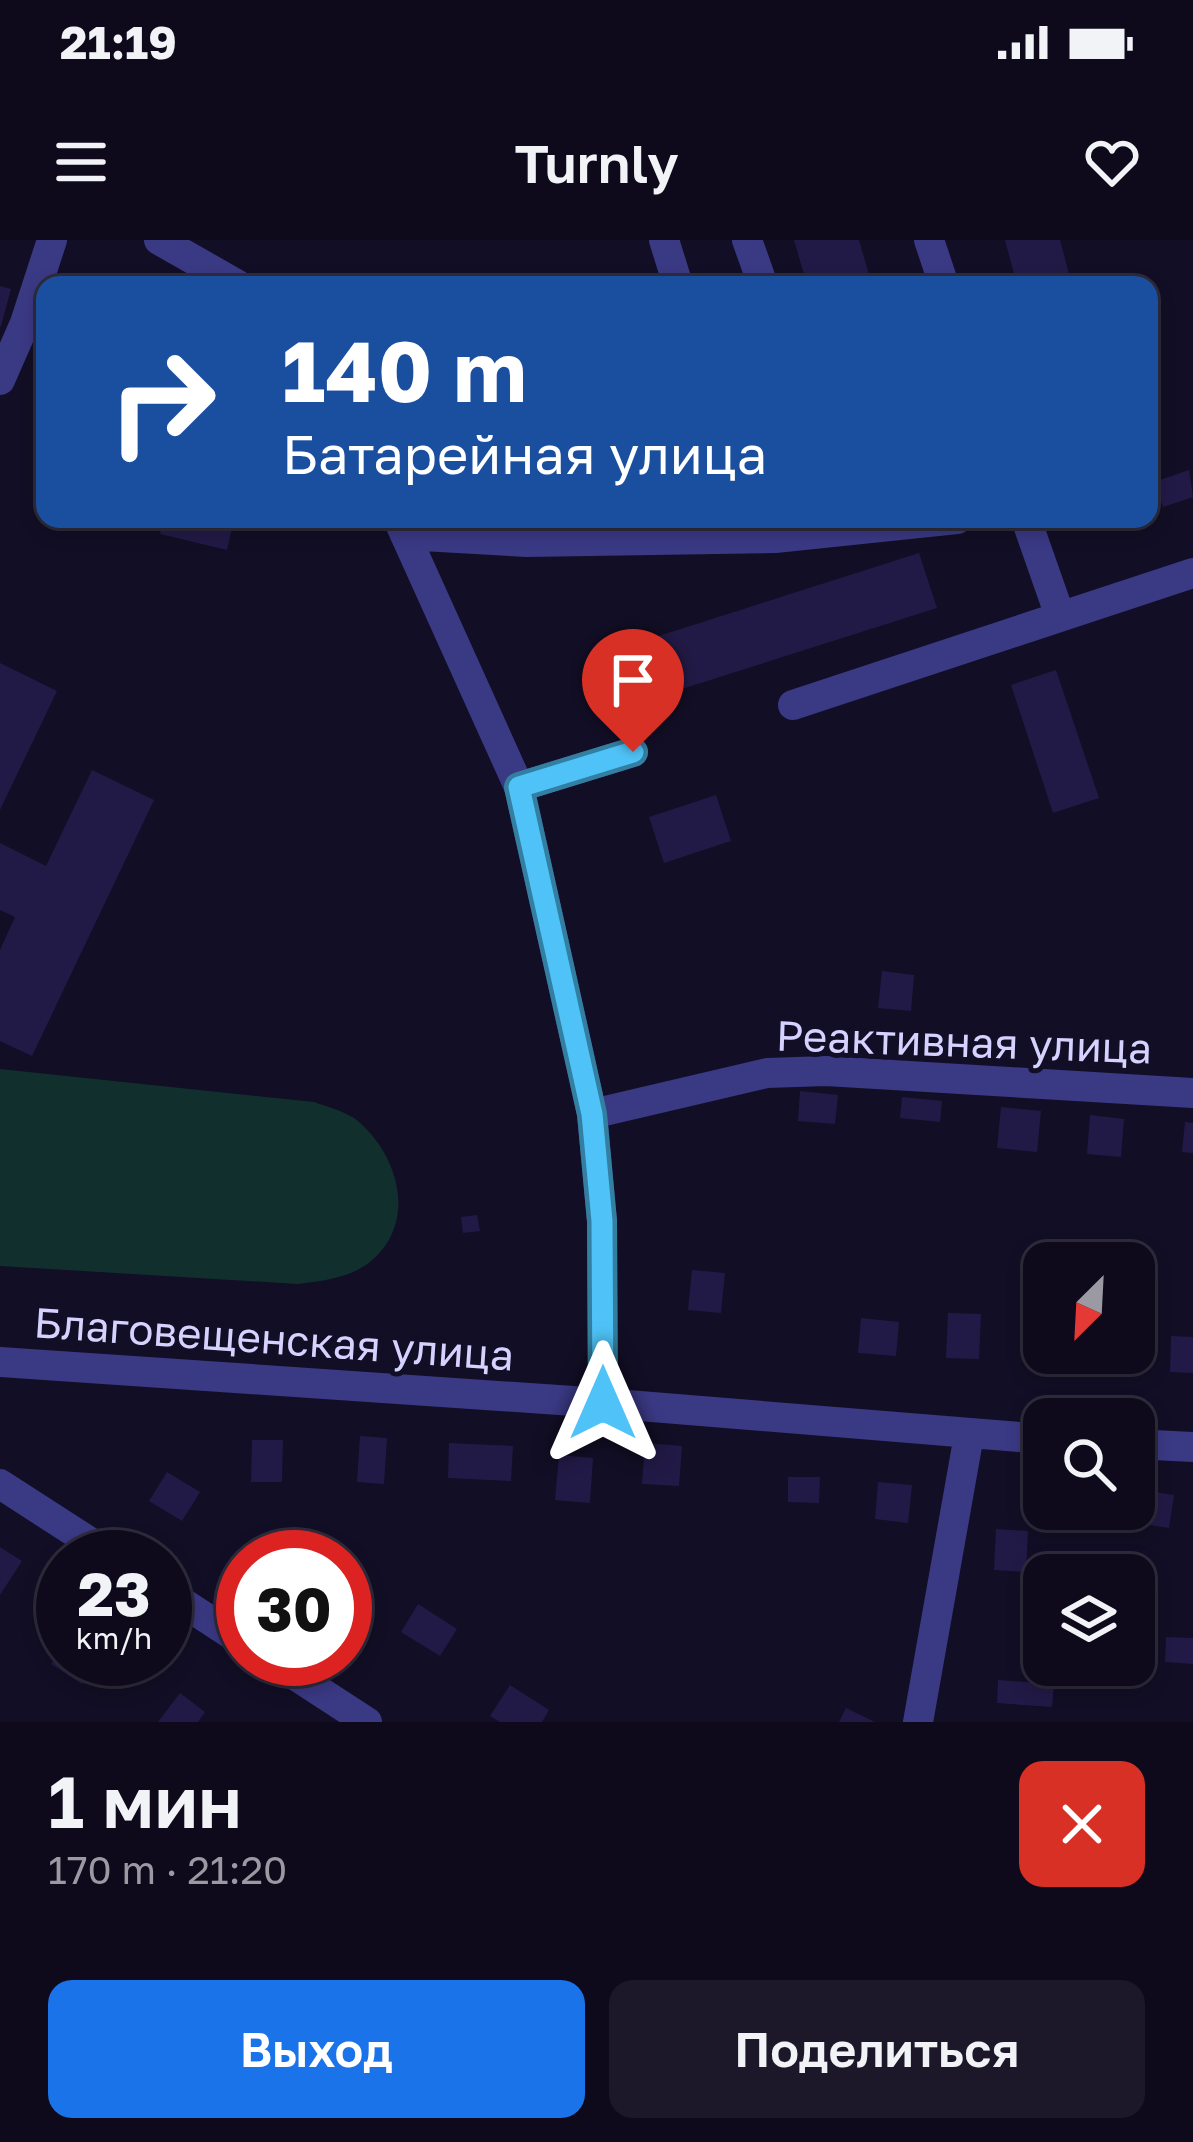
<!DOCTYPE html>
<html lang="ru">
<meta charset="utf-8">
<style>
body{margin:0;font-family:"Golos Text",sans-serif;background:#1c1829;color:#f1f3f6;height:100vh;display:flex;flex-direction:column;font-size:45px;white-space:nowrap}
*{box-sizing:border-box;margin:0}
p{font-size:39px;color:#9b9aa3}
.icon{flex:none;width:66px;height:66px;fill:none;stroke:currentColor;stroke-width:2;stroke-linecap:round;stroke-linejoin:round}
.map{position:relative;height:1482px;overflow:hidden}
.drawer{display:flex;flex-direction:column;background:#0e0a1c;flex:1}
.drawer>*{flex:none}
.guide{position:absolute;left:36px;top:36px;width:1122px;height:252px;border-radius:24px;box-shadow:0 6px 18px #0003,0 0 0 3px #2e2b3b;background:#1a4fa0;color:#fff;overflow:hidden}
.needle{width:78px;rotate:204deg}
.buttons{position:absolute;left:1023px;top:1002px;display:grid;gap:24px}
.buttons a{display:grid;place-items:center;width:132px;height:132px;border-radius:24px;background:#0e0a1c;box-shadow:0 6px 18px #0003,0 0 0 3px #2e2b3b;font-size:60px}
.speed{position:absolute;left:36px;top:1290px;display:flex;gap:24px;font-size:60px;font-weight:700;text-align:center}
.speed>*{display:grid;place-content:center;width:156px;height:156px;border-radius:50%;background:#0e0a1c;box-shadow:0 6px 18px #0003,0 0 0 3px #2e2b3b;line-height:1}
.speed small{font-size:30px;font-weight:400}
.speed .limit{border:18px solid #d22;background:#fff;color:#111}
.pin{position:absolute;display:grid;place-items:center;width:102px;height:102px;color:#fff;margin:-123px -51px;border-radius:50% 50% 50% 0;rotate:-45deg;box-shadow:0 0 12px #0007}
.pin .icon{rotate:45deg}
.me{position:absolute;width:132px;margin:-66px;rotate:0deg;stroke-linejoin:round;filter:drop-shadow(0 0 9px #0008)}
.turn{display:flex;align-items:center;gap:42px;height:252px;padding:0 48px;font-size:54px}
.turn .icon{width:156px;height:156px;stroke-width:2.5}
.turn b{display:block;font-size:84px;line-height:102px}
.round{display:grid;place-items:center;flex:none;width:126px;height:126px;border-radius:24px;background:#1c1829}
.summary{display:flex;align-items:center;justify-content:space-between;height:204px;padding:0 48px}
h1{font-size:72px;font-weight:600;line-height:90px}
.button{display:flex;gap:24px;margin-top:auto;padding:24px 48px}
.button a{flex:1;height:138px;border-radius:24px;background:#1a73e8;color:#fff;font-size:48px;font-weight:600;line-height:138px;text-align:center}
.button a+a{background:#1c1829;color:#f1f3f6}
.status{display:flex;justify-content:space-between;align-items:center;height:84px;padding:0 60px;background:#0e0a1c;direction:ltr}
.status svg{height:33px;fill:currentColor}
header{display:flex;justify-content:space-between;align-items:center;height:156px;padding:0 48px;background:#0e0a1c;font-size:54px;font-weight:600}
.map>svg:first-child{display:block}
</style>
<div class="status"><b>21:19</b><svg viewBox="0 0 49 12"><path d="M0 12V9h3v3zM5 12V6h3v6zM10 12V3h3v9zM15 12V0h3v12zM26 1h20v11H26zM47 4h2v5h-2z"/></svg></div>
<header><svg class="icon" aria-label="menu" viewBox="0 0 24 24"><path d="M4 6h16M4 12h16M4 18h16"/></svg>Turnly<svg class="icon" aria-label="heart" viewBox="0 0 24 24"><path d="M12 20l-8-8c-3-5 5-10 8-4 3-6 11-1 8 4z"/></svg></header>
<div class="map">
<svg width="1193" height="1482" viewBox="0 0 1193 1482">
<rect width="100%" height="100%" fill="#120e25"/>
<path fill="#112f2d" d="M 0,829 L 314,862 C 328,867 347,872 358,881 C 399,916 418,983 370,1022 C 349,1038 323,1041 298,1044 L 0,1026 Z"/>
<path fill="#221a46" d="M 794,0 L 859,0 L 872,45 L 807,45 Z
M 1005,0 L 1060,0 L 1072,45 L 1017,45 Z
M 0,46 L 11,49 L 1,86 L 0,86 Z
M 1189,230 L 1193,257 L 1163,267 L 1154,242 Z
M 163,279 L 234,279 L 227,310 L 160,294 Z
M 919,313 L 937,368 L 641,462 L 624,407 Z
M 0,423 L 57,451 L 0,570 Z
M 1056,430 L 1099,558 L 1053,573 L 1011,445 Z
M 92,530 L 154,560 L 32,816 L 0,801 L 0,710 L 15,677 L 0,670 L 0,603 L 46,626 Z
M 716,555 L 731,601 L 664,623 L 649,577 Z
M 882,731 L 914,735 L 911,771 L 878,768 Z
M 800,851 L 838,855 L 835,884 L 798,881 Z
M 902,857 L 942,861 L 940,882 L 900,878 Z
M 1001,867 L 1041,871 L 1037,912 L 997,908 Z
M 1090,875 L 1124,879 L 1121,917 L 1087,914 Z
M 1185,882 L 1193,883 L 1193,913 L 1182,912 Z
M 477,975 L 480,991 L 463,993 L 461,977 Z
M 692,1030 L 725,1033 L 721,1073 L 688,1070 Z
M 948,1073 L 981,1074 L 979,1119 L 946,1118 Z
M 861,1078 L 899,1082 L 896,1116 L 858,1113 Z
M 1171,1096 L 1193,1097 L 1193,1133 L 1170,1132 Z
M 1077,1113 L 1107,1113 L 1106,1127 L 1076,1126 Z
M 360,1196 L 387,1198 L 384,1244 L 357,1242 Z
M 252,1200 L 283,1200 L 282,1242 L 251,1242 Z
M 449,1203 L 513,1206 L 511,1241 L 448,1238 Z
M 645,1203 L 682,1206 L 679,1246 L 642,1244 Z
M 559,1215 L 593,1218 L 590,1263 L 555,1260 Z
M 167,1232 L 200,1252 L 182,1281 L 149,1261 Z
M 788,1237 L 820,1237 L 819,1263 L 788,1262 Z
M 878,1242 L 912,1245 L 908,1283 L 875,1279 Z
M 1135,1249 L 1174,1255 L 1169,1288 L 1130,1282 Z
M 996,1289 L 1028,1291 L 1026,1332 L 994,1330 Z
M 0,1307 L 22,1321 L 0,1355 Z
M 418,1364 L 457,1389 L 440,1416 L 401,1392 Z
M 1166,1397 L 1193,1398 L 1193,1424 L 1165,1422 Z
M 63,1405 L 63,1419 L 98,1419 L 82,1444 L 51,1424 Z
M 998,1440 L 1054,1444 L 1052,1467 L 997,1463 Z
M 510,1445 L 549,1470 L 542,1482 L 500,1482 L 490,1476 Z
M 180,1453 L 205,1472 L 198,1482 L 158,1482 Z
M 846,1468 L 875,1482 L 839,1482 Z"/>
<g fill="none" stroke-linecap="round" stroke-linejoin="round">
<path stroke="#3a3984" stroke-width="30" d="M 159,0 L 238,45
M 664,0 L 678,45
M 747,0 L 763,45
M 929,0 L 944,45
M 0,140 L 25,83 L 52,0
M 398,279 L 519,547 L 592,874 L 602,981 L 603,1163
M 1026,279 L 1060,376
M 405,295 L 527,302 L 775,298 L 957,279
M 793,465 L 1193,333
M 519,547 L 633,512
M 592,874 L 767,833 L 826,831 L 1193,853
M 0,1122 L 603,1163 L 1044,1199
M 1134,1204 L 1193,1207
M 0,1244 L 113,1317
M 165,1351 L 243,1402
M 270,1419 L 367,1482
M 918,1482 L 969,1195"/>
</g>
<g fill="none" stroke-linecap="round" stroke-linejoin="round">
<defs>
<path id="route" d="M 603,1163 L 602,981 L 592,874 L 519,547 L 633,512"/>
</defs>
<use href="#route" stroke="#337fa1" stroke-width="30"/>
<use href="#route" stroke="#4fc3f7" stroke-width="21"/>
</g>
<g text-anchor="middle" stroke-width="10" stroke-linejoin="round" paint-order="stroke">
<g font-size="42" fill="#d6d2ff" stroke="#120e25">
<text transform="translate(964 802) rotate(2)" y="15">Реактивная улица</text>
<text transform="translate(274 1099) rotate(4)" y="15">Благовещенская улица</text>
</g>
</g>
</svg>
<div class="buttons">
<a><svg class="needle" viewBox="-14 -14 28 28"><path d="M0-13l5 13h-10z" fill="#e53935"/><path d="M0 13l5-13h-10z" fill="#9b9aa3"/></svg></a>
<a><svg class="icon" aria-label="search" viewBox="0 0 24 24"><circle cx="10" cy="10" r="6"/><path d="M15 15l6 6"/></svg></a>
<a><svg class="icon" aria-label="layers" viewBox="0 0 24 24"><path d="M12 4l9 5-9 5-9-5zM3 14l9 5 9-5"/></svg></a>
</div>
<div class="speed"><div>23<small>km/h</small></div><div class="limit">30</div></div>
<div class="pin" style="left:633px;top:512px;background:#d93025"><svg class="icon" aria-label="arrive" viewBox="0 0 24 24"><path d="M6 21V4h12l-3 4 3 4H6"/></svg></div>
<svg class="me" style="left:603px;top:1163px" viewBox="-20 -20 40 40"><path d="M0-17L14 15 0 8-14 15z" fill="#4fc3f7" stroke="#fff" stroke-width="4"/></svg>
<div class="guide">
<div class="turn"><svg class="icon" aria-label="right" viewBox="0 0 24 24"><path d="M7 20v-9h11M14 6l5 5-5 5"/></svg><div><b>140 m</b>Батарейная улица</div></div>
</div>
</div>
<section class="drawer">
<div class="summary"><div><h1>1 мин</h1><p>170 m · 21:20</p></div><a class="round" style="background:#d93025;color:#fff"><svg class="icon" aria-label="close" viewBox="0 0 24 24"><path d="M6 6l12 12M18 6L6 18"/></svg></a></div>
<div class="button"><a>Выход</a><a>Поделиться</a></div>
</section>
